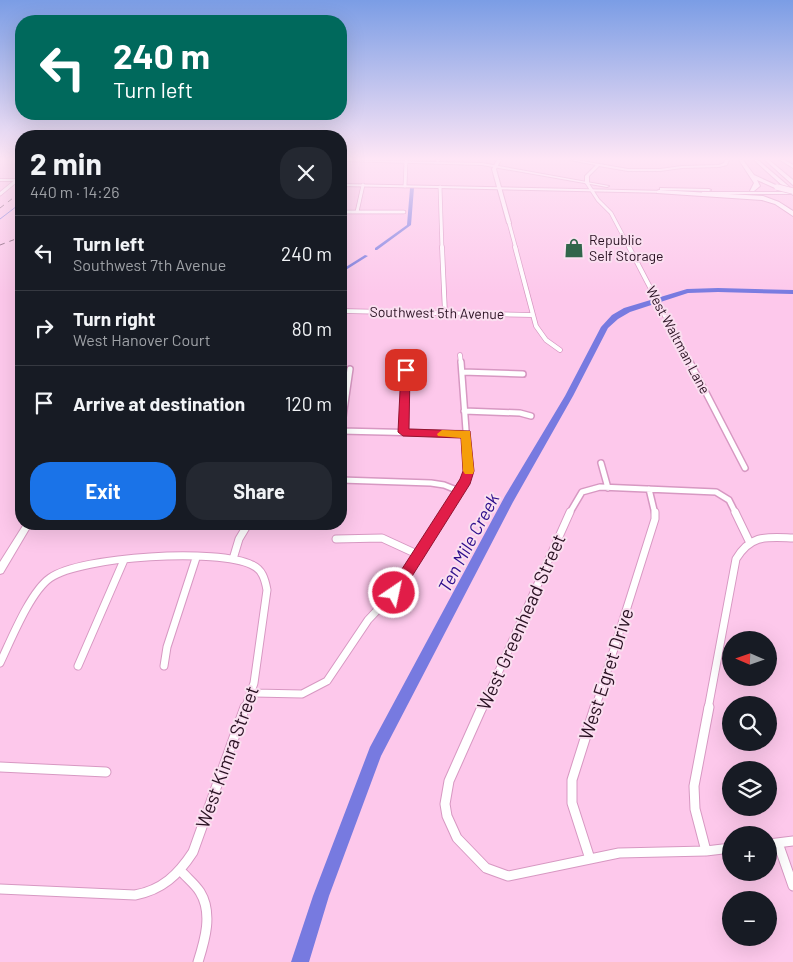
<!DOCTYPE html>
<meta charset="utf-8">
<style>
body{margin:0;font-family:Barlow,sans-serif;background:#242831;color:#f1f3f6;height:100vh;display:flex;flex-direction:column;font-size:19px;white-space:nowrap}
*{box-sizing:border-box;margin:0}
p{font-size:16px;color:#9ea1a6}
.icon{flex:none;width:28px;height:28px;fill:none;stroke:currentColor;stroke-width:2;stroke-linecap:round;stroke-linejoin:round}
.map{position:relative;flex:1;overflow:hidden}
.sheet{position:absolute;left:15px;top:130px;width:332px;height:400px;display:flex;flex-direction:column;background:#171b24;border-radius:20px;box-shadow:0 5px 20px #0002}
.sheet>*{flex:none}
.banner{position:absolute;left:15px;top:15px;width:332px;height:105px;border-radius:20px;box-shadow:0 5px 20px #0002;background:#00695c;color:#fff;overflow:hidden}
.needle{width:32px;rotate:272deg}
.tools{position:absolute;left:722px;top:631px;display:grid;gap:10px}
.tools a{display:grid;place-items:center;width:55px;height:55px;border-radius:50%;background:#171b24;box-shadow:0 5px 20px #0002;font-size:25px}
.pin{position:absolute;display:grid;place-items:center;width:42px;height:42px;color:#fff;margin:-21px;border-radius:10px;box-shadow:0 2px 8px #0006}
.me{position:absolute;width:55px;margin:-28px;rotate:34deg;stroke-linejoin:round;filter:drop-shadow(0 0 4px #0008)}
.turn{display:flex;align-items:center;gap:18px;height:105px;padding:0 15px;font-size:22px}
.turn .icon{width:65px;height:65px;stroke-width:2.5}
.turn b{display:block;font-size:35px;line-height:42px}
.round{display:grid;place-items:center;flex:none;width:52px;height:52px;border-radius:20px;background:#242831}
.summary{display:flex;align-items:center;justify-content:space-between;height:85px;padding:0 15px}
h1{font-size:30px;font-weight:700;line-height:38px}
.button{display:flex;gap:10px;margin-top:auto;padding:10px 15px}
.button a{flex:1;height:58px;border-radius:20px;background:#1a73e8;color:#fff;font-size:20px;font-weight:700;line-height:58px;text-align:center}
.button a+a{background:#242831;color:#f1f3f6}
ul{padding:0;list-style:none}
li{display:flex;align-items:center;gap:15px;height:75px;padding:0 15px;border-top:1px solid #363941}
li div{flex:1}
li b{display:block;font-size:19px}
li em{font-style:normal}
.map>svg:first-child{display:block}
</style>
<div class="map">
<svg width="793" height="962" viewBox="0 0 793 962">
<rect width="100%" height="100%" fill="#fdc8eb"/>
<g fill="none" stroke-linecap="round" stroke-linejoin="round">
<path stroke="#777ae0" stroke-width="1" d="M 0,219 L 21,203"/>
<path fill="#777ae0" fill-rule="evenodd" d="M 412,187 L 414,188 L 411,225 L 377,250 L 375,250 L 375,248 L 407,225 L 410,188 Z
M 365,255 L 368,256 L 341,273 L 341,270 Z"/>
<path fill="#777ae0" fill-rule="evenodd" d="M 718,288 L 793,290 L 793,294 L 718,292 L 688,293 L 630,312 L 618,319 L 608,328 L 573,396 L 513,502 L 381,756 L 329,896 L 309,962 L 291,962 L 313,896 L 370,747 L 505,496 L 565,396 L 601,327 L 612,315 L 624,308 L 687,289 Z"/>
<defs>
<path id="street-far4" d="M 587,183 L 598,200 L 611,213 L 630,249
M 405,186 L 406,161
M 440,187 L 442,249
M 0,194 L 17,180
M 341,212 L 404,212
M 357,212 L 363,185
M 509,223 L 516,249"/>
<path id="street-far3" d="M 442,247 L 445,313
M 515,247 L 536,326 L 546,340 L 560,350
M 629,247 L 690,364
M 341,311 L 533,315
M 460,355 L 461,364"/>
<path id="street-far2" d="M 690,362 L 745,468
M 462,372 L 523,374
M 464,411 L 520,413 L 531,416
M 341,431 L 466,434
M 341,431 L 350,369
M 403,432 L 406,370
M 601,463 L 608,488
M 341,480 L 431,483 L 444,485 L 459,491
M 649,489 L 655,514
M 445,514 L 469,471 L 461,362
M 569,514 L 582,492 L 600,487 L 716,492 L 729,500 L 736,514"/>
<path id="street-far1" d="M 735,512 L 749,541
M 336,539 L 382,538 L 419,555
M 233,559 L 239,539 L 248,524
M 0,663 C 11,640 30,592 50,578 C 81,556 219,548 252,565 C 262,569 265,579 267,590 L 254,683 L 245,709
M 78,666 L 124,560
M 164,666 L 167,647 L 196,558
M 251,693 L 302,694 L 327,681 L 368,620 L 399,587 L 446,512
M 482,709 L 570,512
M 595,709 L 655,519 L 655,512
M 708,709 L 736,559 C 751,534 767,537 793,538"/>
<path id="street" d="M 482,707 L 449,781 L 445,804 L 447,816 L 457,838 L 486,868 L 508,876 L 619,853 L 706,851 L 731,848
M 0,767 L 106,772
M 778,843 L 793,886
M 769,844 L 793,841
M 706,851 L 695,809 L 694,786 L 709,707
M 590,859 L 572,803 L 572,780 L 595,707
M 181,871 C 187,878 195,884 200,892 C 213,913 205,940 198,962
M 0,889 L 135,895 C 162,890 178,875 193,852 L 245,707"/>
<path id="secondary" d="M 436,160 L 440,160 L 440,161 L 437,162 Z
M 497,160 L 501,160 L 496,169 L 511,223 L 509,224 L 507,223 L 492,169 Z
M 570,160 L 576,160 L 628,169 L 660,169 L 682,166 L 719,165 L 724,163 L 725,160 L 729,160 L 727,165 L 719,167 L 682,168 L 660,171 L 628,171 L 599,166 L 589,176 L 589,183 L 587,184 L 585,183 L 585,176 L 596,165 Z
M 24,524 L 32,524 L 3,573 L 0,574 L 0,562 Z"/>
<path id="primary" d="M 342,160 L 482,163 L 609,186 L 607,187 L 482,165 L 344,161 Z
M 0,179 L 21,179 L 21,181 L 0,181 Z
M 341,184 L 668,191 L 670,192 L 668,193 L 341,186 Z
M 660,188 L 709,189 L 711,190 L 709,191 L 662,190 L 660,190 Z
M 702,192 L 793,192 L 793,194 L 702,194 Z"/>
<path id="highway" d="M 739,160 L 743,160 L 754,175 L 780,187 L 775,188 L 757,180 L 760,186 L 754,191 L 750,191 L 754,183 Z
M 754,160 L 758,160 L 793,190 L 793,195 Z
M 765,160 L 769,160 L 793,180 L 793,185 Z
M 780,160 L 785,160 L 793,165 L 793,168 Z
M 659,190 L 763,196 L 779,202 L 793,211 L 793,216 L 775,204 L 762,200 L 657,193 L 657,191 Z"/>
</defs>
<use href="#street-far4" stroke="#d798c2" stroke-width="4.5"/>
<use href="#street-far3" stroke="#d798c2" stroke-width="5.5"/>
<use href="#street-far2" stroke="#d798c2" stroke-width="8"/>
<use href="#street-far1" stroke="#d798c2" stroke-width="9"/>
<use href="#street" stroke="#d798c2" stroke-width="11"/>
<use href="#secondary" stroke="#d798c2" stroke-width="2"/>
<use href="#primary" stroke="#d798c2" stroke-width="2"/>
<use href="#highway" stroke="#d798c2" stroke-width="2"/>
<use href="#street-far4" stroke="#fff" stroke-width="3"/>
<use href="#street-far3" stroke="#fff" stroke-width="4"/>
<use href="#street-far2" stroke="#fff" stroke-width="5"/>
<use href="#street-far1" stroke="#fff" stroke-width="7"/>
<use href="#street" stroke="#fff" stroke-width="9"/>
<use href="#secondary" fill="#fff" fill-rule="evenodd"/>
<use href="#primary" fill="#fff" fill-rule="evenodd"/>
<use href="#highway" fill="#fff" fill-rule="evenodd"/>
<path stroke="#745269" stroke-width="1" stroke-dasharray="5 5" stroke-linecap="butt" d="M 0,208 L 21,192
M 0,245 L 21,237"/>
<defs>
<path id="highway-bridge" d="M 777,187 L 793,191"/>
</defs>
<use href="#highway-bridge" stroke="#d798c2" stroke-width="7" stroke-linecap="butt"/>
<use href="#highway-bridge" stroke="#fff" stroke-width="5.5"/>
</g>
<linearGradient id="sky" x2="0" y2="1"><stop stop-color="#7b9de5"/><stop offset="0.54" stop-color="#fee6f6"/><stop offset="1" stop-color="#fee6f6" stop-opacity="0"/></linearGradient>
<rect width="793" height="294" fill="url(#sky)"/>
<path fill="#e11d48" stroke="#92132f" d="M 406,367 L 410,370 L 409,429 L 470,431 L 474,471 L 470,484 L 399,597 L 394,599 L 389,597 L 387,593 L 389,589 L 460,479 L 463,471 L 461,438 L 403,436 L 398,432 L 401,370 Z"/>
<path fill="#f59e0b" d="M 442,430 L 470,431 L 474,471 L 473,474 L 465,474 L 463,471 L 461,438 L 438,436 L 437,434 Z"/>
<defs>
<symbol id="shop-bare" viewBox="-9 -9 18 18"><path d="M-5-2.5h2.3a2.7 3.5 0 0 1 5.4 0H5L5.5 6h-11ZM-1.5-2.5h3a1.5 2.3 0 0 0-3 0Z" fill="#31664b" stroke="#fadff0" stroke-width="2.5" paint-order="stroke"/></symbol>
</defs>
<g fill-rule="evenodd">
<use href="#shop-bare" x="560" y="234" width="28" height="28"/>
</g>
<g text-anchor="middle" stroke-width="4" stroke-linejoin="round" paint-order="stroke">
<g font-size="14" fill="#291122" stroke="#fadff0" text-anchor="start">
<text x="589" y="245">Republic<tspan x="589" dy="16">Self Storage</tspan></text>
</g>
<g font-size="14" fill="#291122" stroke="#fadff0">
<text transform="translate(437 313) rotate(1)" y="5">Southwest 5th Avenue</text>
<text transform="translate(678 340) rotate(62)" y="5">West Waltman Lane</text>
</g>
<g font-size="18" font-style="italic" fill="#2b0d8b" stroke="#fadff0">
<text transform="translate(469 543) rotate(-62)" y="6">Ten Mile Creek</text>
</g>
<g font-size="19" fill="#291122" stroke="#fadff0">
<text transform="translate(521 622) rotate(-66)" y="7">West Greenhead Street</text>
<text transform="translate(606 674) rotate(-72)" y="7">West Egret Drive</text>
<text transform="translate(227 757) rotate(-70)" y="7">West Kimra Street</text>
</g>
</g>
</svg>
<div class="tools">
<a><svg class="needle" viewBox="-14 -14 28 28"><path d="M0-13l5 13h-10z" fill="#e53935"/><path d="M0 13l5-13h-10z" fill="#9ea1a6"/></svg></a>
<a><svg class="icon" aria-label="search" viewBox="0 0 24 24"><circle cx="10" cy="10" r="6"/><path d="M15 15l6 6"/></svg></a>
<a><svg class="icon" aria-label="layers" viewBox="0 0 24 24"><path d="M12 4l9 5-9 5-9-5zM3 14l9 5 9-5"/></svg></a>
<a>+</a>
<a>−</a>
</div>
<div class="pin" style="left:406px;top:370px;background:#d93025"><svg class="icon" aria-label="arrive" viewBox="0 0 24 24"><path d="M6 21V4h12l-3 4 3 4H6"/></svg></div>
<svg class="me" style="left:394px;top:593px" viewBox="-20 -20 40 40"><circle r="17" fill="#e11d48" stroke="#fff" stroke-width="3"/><path d="M0-11L8 9 0 5-8 9z" fill="#fff"/></svg>
<div class="banner">
<div class="turn"><svg class="icon" aria-label="left" viewBox="0 0 24 24"><path d="M17 20v-9H6M10 6l-5 5 5 5"/></svg><div><b>240 m</b>Turn left</div></div>
</div>
<section class="sheet">
<div class="summary"><div><h1>2 min</h1><p>440 m · 14:26</p></div><a class="round"><svg class="icon" aria-label="close" viewBox="0 0 24 24"><path d="M6 6l12 12M18 6L6 18"/></svg></a></div>
<ul>
<li><svg class="icon" aria-label="left" viewBox="0 0 24 24"><path d="M17 20v-9H6M10 6l-5 5 5 5"/></svg><div><b>Turn left</b><p>Southwest 7th Avenue</p></div><em>240 m</em></li>
<li><svg class="icon" aria-label="right" viewBox="0 0 24 24"><path d="M7 20v-9h11M14 6l5 5-5 5"/></svg><div><b>Turn right</b><p>West Hanover Court</p></div><em>80 m</em></li>
<li><svg class="icon" aria-label="arrive" viewBox="0 0 24 24"><path d="M6 21V4h12l-3 4 3 4H6"/></svg><div><b>Arrive at destination</b></div><em>120 m</em></li>
</ul>
<div class="button"><a>Exit</a><a>Share</a></div>
</section>
</div>
